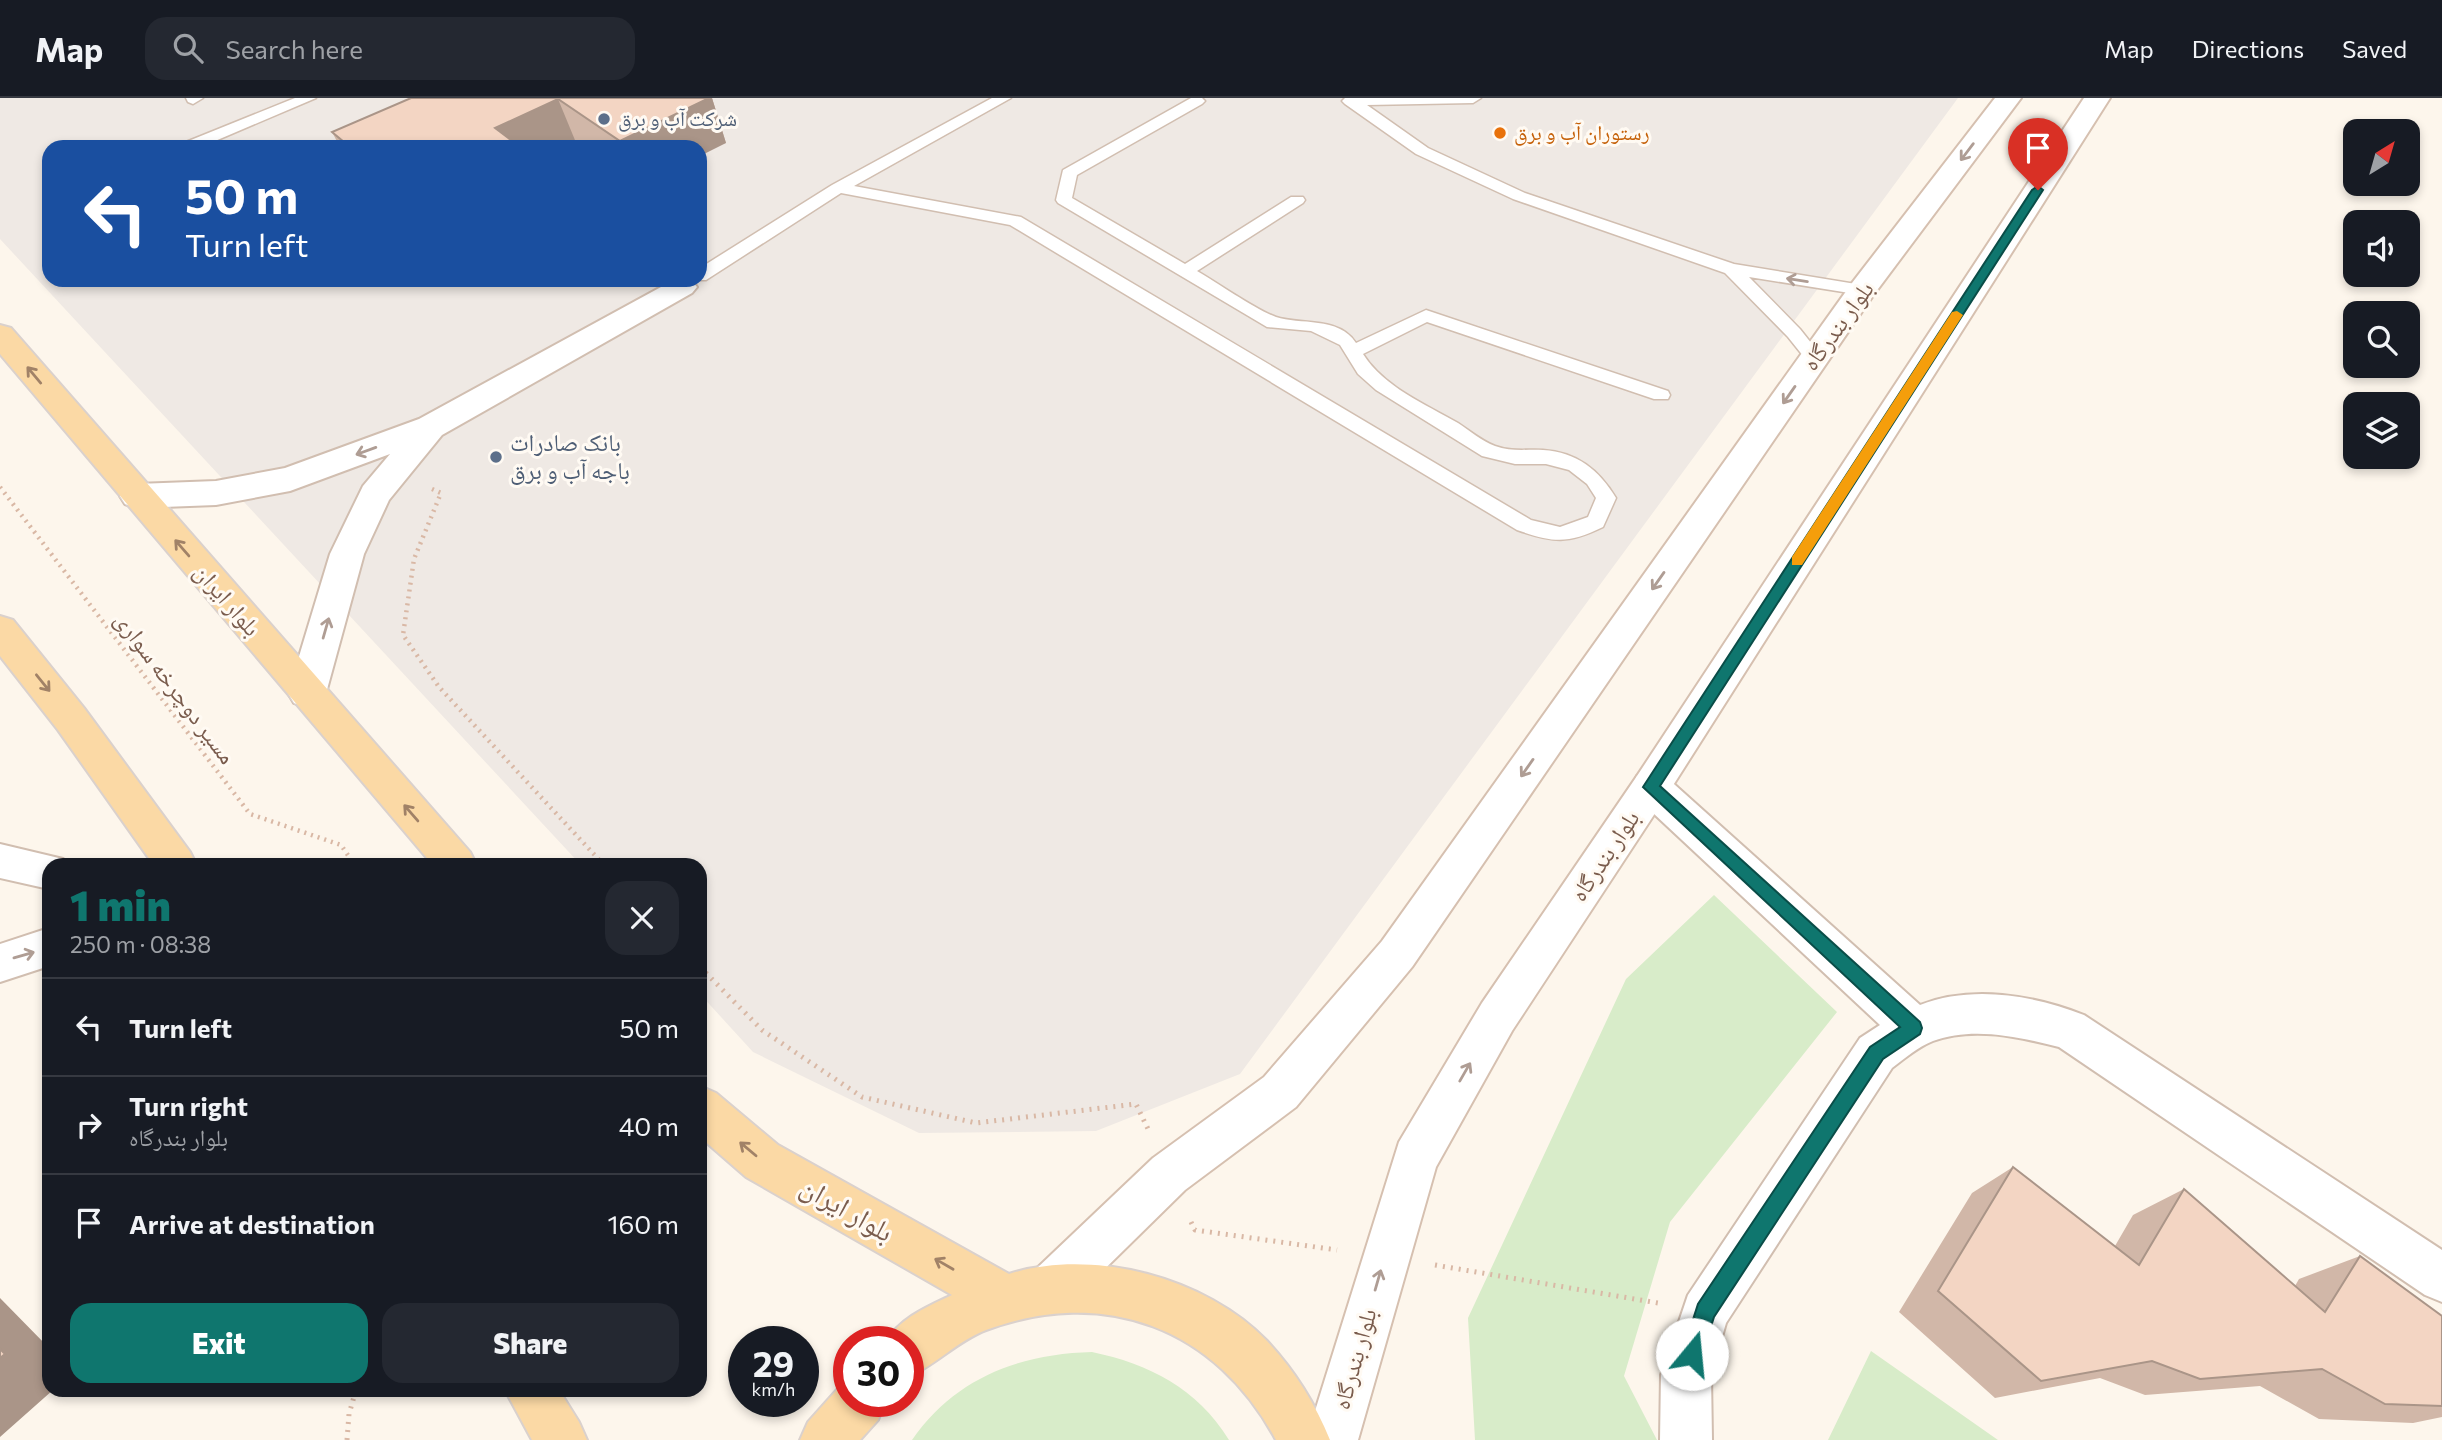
<!DOCTYPE html>
<meta charset="utf-8">
<style>
body{margin:0;font-family:Commissioner,"Noto Naskh Arabic",sans-serif;background:#242831;color:#f1f3f6;height:100vh;display:flex;flex-direction:column;font-size:26px;white-space:nowrap}
*{box-sizing:border-box;margin:0}
p{font-size:23px;color:#9ea1a6}
.icon{flex:none;width:38px;height:38px;fill:none;stroke:currentColor;stroke-width:2;stroke-linecap:round;stroke-linejoin:round}
.map{position:relative;flex:1;overflow:hidden}
.side{position:absolute;left:42px;top:760px;width:665px;height:539px;display:flex;flex-direction:column;background:#171b24;border-radius:21px;box-shadow:0 4px 10px #0003}
.side>*{flex:none}
.banner{position:absolute;left:42px;top:42px;width:665px;height:147px;border-radius:21px;box-shadow:0 4px 10px #0003;background:#1a4fa0;color:#fff;overflow:hidden}
.needle{width:46px;rotate:37deg}
.controls{position:absolute;left:2343px;top:21px;display:grid;gap:14px}
.controls a{display:grid;place-items:center;width:77px;height:77px;border-radius:14px;background:#171b24;box-shadow:0 4px 10px #0003;font-size:35px}
.speed{position:absolute;left:728px;top:1228px;display:flex;gap:14px;font-size:35px;font-weight:700;text-align:center}
.speed>*{display:grid;place-content:center;width:91px;height:91px;border-radius:50%;background:#171b24;box-shadow:0 4px 10px #0003;line-height:1}
.speed small{font-size:18px;font-weight:400}
.speed .limit{border:10px solid #d22;background:#fff;color:#111}
.pin{position:absolute;display:grid;place-items:center;width:60px;height:60px;color:#fff;margin:-72px -30px;border-radius:50% 50% 50% 0;rotate:-45deg;box-shadow:0 0 7px #0007}
.pin .icon{rotate:45deg}
.me{position:absolute;width:77px;margin:-38px;rotate:17deg;stroke-linejoin:round;filter:drop-shadow(0 0 5px #0008)}
.turn{display:flex;align-items:center;gap:24px;height:147px;padding:0 28px;font-size:32px}
.turn .icon{width:91px;height:91px;stroke-width:2.5}
.turn b{display:block;font-size:49px;line-height:60px}
.round{display:grid;place-items:center;flex:none;width:74px;height:74px;border-radius:21px;background:#242831}
.headline{display:flex;align-items:center;justify-content:space-between;height:119px;padding:0 28px}
h1{font-size:42px;font-weight:800;line-height:52px;color:#0f766e}
.primary-button{display:flex;gap:14px;margin-top:auto;padding:14px 28px}
.primary-button a{flex:1;height:80px;border-radius:21px;background:#0f766e;color:#fff;font-size:28px;font-weight:800;line-height:80px;text-align:center}
.primary-button a+a{background:#242831;color:#f1f3f6}
ul{padding:0;list-style:none}
li{display:flex;align-items:center;gap:21px;height:98px;padding:0 28px;border-top:2px solid #363941}
li div{flex:1}
li b{display:block;font-size:26px}
li em{font-style:normal}
header{display:flex;align-items:center;gap:42px;box-sizing:border-box;height:98px;padding:0 35px;background:#171b24;border-bottom:2px solid #363941}
header strong{font-size:33px}
nav{display:flex;gap:38px;margin-inline-start:auto;font-size:24px}
.search{width:490px;height:63px;background:#242831;display:flex;align-items:center;gap:18px;box-sizing:border-box;padding:0 24px;border-radius:21px;color:#9ea1a6;font-size:26px}
.map>svg:first-child{display:block}
</style>
<header>
<strong>Map</strong>
<div class="search"><svg class="icon" aria-label="search" viewBox="0 0 24 24"><circle cx="10" cy="10" r="6"/><path d="M15 15l6 6"/></svg>Search here</div>
<nav><a>Map</a><a>Directions</a><a>Saved</a></nav>
</header>
<div class="map">
<svg width="2442" height="1342" viewBox="0 0 2442 1342">
<rect width="100%" height="100%" fill="#fdf6ec"/>
<path fill="#efe9e4" fill-rule="evenodd" d="M 0,0 L 1958,0 L 1240,976 L 1096,1033 L 919,1035 L 753,954 L 700,896 L 700,766 L 580,766 L 0,141 ZM 49,49 L 700,49 L 700,182 L 49,182 Z"/>
<path fill="#d8ecc9" d="M 1714,797 L 1837,914 L 1670,1124 L 1624,1278 L 1657,1342 L 1475,1342 L 1468,1220 L 1626,881 Z
M 1871,1253 L 1998,1342 L 1828,1342 Z
M 1092,1254 C 1149,1266 1197,1290 1229,1342 L 912,1342 C 955,1280 1019,1256 1092,1254 Z"/>
<g fill="none" stroke-linecap="round" stroke-linejoin="round">
<defs>
<path id="lane" d="M 186,0 L 203,0 L 193,6 L 188,4 Z
M 295,0 L 316,0 L 201,49 L 179,49 L 181,46 Z
M 992,0 L 1011,0 L 854,88 L 1021,119 L 1531,422 L 1560,429 L 1588,419 L 1596,400 L 1587,386 L 1569,372 L 1546,366 L 1515,366 L 1482,358 L 1376,292 L 1358,276 L 1340,247 L 1311,233 L 1267,229 L 1058,105 L 1056,102 L 1063,72 L 1191,0 L 1202,0 L 1205,3 L 1202,6 L 1077,77 L 1072,100 L 1185,166 L 1291,99 L 1303,99 L 1305,102 L 1303,105 L 1197,173 C 1218,185 1256,212 1276,219 C 1299,227 1339,218 1356,245 L 1426,212 L 1668,293 L 1670,297 L 1668,301 L 1654,301 L 1427,224 L 1363,256 C 1384,289 1425,306 1458,325 C 1470,333 1482,343 1495,348 C 1511,354 1527,351 1543,352 C 1577,354 1599,372 1616,400 L 1603,429 C 1568,446 1554,445 1517,432 L 1010,127 L 841,95 L 706,182 L 695,182 L 700,182 L 700,170 L 832,87 Z
M 1345,0 L 1481,0 L 1473,5 L 1367,7 L 1428,50 L 1525,95 L 1734,166 L 1862,187 L 1871,192 L 1862,197 L 1749,179 L 1800,231 L 1823,260 L 1814,266 L 1808,264 L 1788,239 L 1725,175 L 1513,101 L 1416,56 L 1345,6 L 1342,3 Z"/>
<path id="street" d="M 672,183 L 692,183 L 697,189 L 692,195 L 442,337 L 389,402 L 364,456 L 326,595 L 320,605 L 307,610 L 294,605 L 288,595 L 330,456 L 363,388 L 390,356 L 290,393 L 216,407 L 137,410 L 125,406 L 120,398 L 125,390 L 137,386 L 216,383 L 285,370 L 419,321 Z
M 1651,673 L 1665,678 L 1920,907 C 1972,887 2033,897 2084,917 L 2442,1152 L 2442,1204 L 2425,1197 L 2059,949 C 2019,939 1973,928 1933,943 C 1918,949 1905,960 1892,970 L 1726,1225 L 1711,1277 L 1712,1342 L 1660,1342 L 1661,1277 L 1688,1197 L 1860,940 L 1880,927 L 1637,700 L 1632,689 L 1637,678 Z
M 0,746 L 63,761 L 66,766 L 49,766 L 49,791 L 0,780 Z
M 49,830 L 49,868 L 0,884 L 0,846 Z"/>
<path id="secondary" d="M 1995,0 L 2021,0 L 1872,199 L 1412,869 L 1296,1009 L 1185,1092 L 1068,1207 L 1051,1214 L 1034,1207 L 1027,1190 L 1034,1173 L 1153,1060 L 1264,979 L 1382,843 L 1852,185 Z
M 2084,0 L 2110,0 L 1665,700 L 1512,933 L 1436,1069 L 1358,1342 L 1306,1342 L 1399,1044 L 1482,905 L 1637,678 Z"/>
<path id="primary" d="M 0,227 L 11,230 L 470,754 L 476,766 L 432,766 L 0,256 Z
M 0,518 L 13,522 L 84,610 L 190,754 L 196,766 L 153,766 L 58,632 L 0,558 Z
M 700,988 L 716,995 L 778,1047 L 1009,1176 C 1092,1149 1207,1180 1267,1243 C 1294,1272 1315,1305 1330,1342 L 1276,1342 C 1216,1230 1105,1188 986,1232 C 957,1243 936,1267 908,1279 L 908,1244 L 887,1244 C 897,1221 931,1207 952,1197 L 746,1079 L 700,1039 Z
M 849,1283 L 849,1304 L 885,1304 L 878,1322 L 860,1342 L 800,1342 L 808,1324 L 842,1286 Z
M 505,1292 L 559,1292 L 579,1324 L 587,1342 L 532,1342 Z"/>
</defs>
<use href="#lane" stroke="#d1beb0" stroke-width="3"/>
<use href="#street" stroke="#d1beb0" stroke-width="4"/>
<use href="#secondary" stroke="#d6c0b0" stroke-width="4"/>
<use href="#primary" stroke="#dad1cd" stroke-width="4"/>
<path stroke="#d9b8a5" stroke-width="4.5" stroke-dasharray="2 5" stroke-linecap="butt" d="M 0,389 L 250,716 L 341,747 L 354,766
M 432,391 L 441,395 L 414,461 L 403,537 L 439,589 L 603,766"/>
<path stroke="#d9b8a5" stroke-width="5" stroke-dasharray="2 6" stroke-linecap="butt" d="M 700,869 L 762,932 L 862,999 L 976,1025 L 1136,1006 L 1148,1031
M 1191,1124 L 1195,1132 L 1337,1152
M 1435,1167 L 1658,1205
M 347,1342 L 349,1316 L 356,1292"/>
<use href="#lane" fill="#fff" fill-rule="evenodd"/>
<use href="#street" fill="#fff" fill-rule="evenodd"/>
<use href="#secondary" fill="#fff" fill-rule="evenodd"/>
<use href="#primary" fill="#fbd9a5" fill-rule="evenodd"/>
</g>
<path fill="#d1b7a8" d="M 411,0 L 712,0 L 726,45 L 700,49 L 580,49 L 577,47 L 574,49 L 340,49 L 332,34 Z
M 2013,1069 L 2115,1148 L 2133,1117 L 2184,1091 L 2295,1188 L 2299,1181 L 2360,1158 L 2442,1218 L 2442,1319 L 2413,1325 L 2319,1321 L 2260,1288 L 2145,1297 L 2100,1280 L 1995,1300 L 1899,1214 L 1972,1095 Z"/>
<path fill="#aa9588" d="M 709,0 L 712,0 L 726,45 L 700,58 L 700,49 L 622,49 L 620,43 Z
M 558,1 L 577,47 L 574,49 L 496,49 L 495,30 Z
M 0,1200 L 49,1250 L 49,1292 L 53,1292 L 0,1339 Z"/>
<path fill="#f3d5c3" stroke="#aa9588" stroke-width="2" d="M 411,0 L 709,0 L 620,43 L 558,1 L 495,30 L 511,42 L 496,49 L 350,49 L 332,34 Z
M 2013,1069 L 2139,1167 L 2184,1091 L 2325,1214 L 2360,1158 L 2442,1218 L 2442,1308 L 2385,1306 L 2322,1271 L 2200,1281 L 2152,1263 L 2041,1283 L 1938,1193 Z
M 0,1251 L 5,1256 L 0,1260 Z"/>
<defs><path id="oneway-shaft" d="M-6 0H5M1.5-3L5.5 0L1.5 3" fill="none" stroke-width="1.6" stroke-linecap="round" stroke-linejoin="round" transform="scale(1.75)"/></defs>
<g stroke="#af9d94">
<use href="#oneway-shaft" transform="translate(1967 54) rotate(127)"/>
<use href="#oneway-shaft" transform="translate(1797 182) rotate(-171)"/>
<use href="#oneway-shaft" transform="translate(1789 297) rotate(125)"/>
<use href="#oneway-shaft" transform="translate(366 353) rotate(160)"/>
<use href="#oneway-shaft" transform="translate(1658 483) rotate(125)"/>
<use href="#oneway-shaft" transform="translate(326 530) rotate(-74)"/>
<use href="#oneway-shaft" transform="translate(1527 670) rotate(125)"/>
<use href="#oneway-shaft" transform="translate(24 857) rotate(-16)"/>
<use href="#oneway-shaft" transform="translate(1465 974) rotate(-60)"/>
<use href="#oneway-shaft" transform="translate(1378 1182) rotate(-74)"/>
</g>
<g stroke="#a18267">
<use href="#oneway-shaft" transform="translate(34 277) rotate(-130)"/>
<use href="#oneway-shaft" transform="translate(182 450) rotate(-131)"/>
<use href="#oneway-shaft" transform="translate(43 585) rotate(51)"/>
<use href="#oneway-shaft" transform="translate(411 715) rotate(-131)"/>
<use href="#oneway-shaft" transform="translate(748 1051) rotate(-140)"/>
<use href="#oneway-shaft" transform="translate(944 1166) rotate(-150)"/>
</g>
<path fill="#0f766e" stroke="#0a4d48" stroke-width="2" d="M 2038,88 L 2043,92 L 1660,688 L 1920,924 L 1922,930 L 1920,936 L 1883,961 L 1714,1219 L 1700,1263 L 1692,1266 L 1685,1263 L 1682,1256 L 1698,1206 L 1870,949 L 1900,929 L 1643,689 L 2032,92 Z"/>
<path fill="#f59e0b" d="M 1957,213 L 1963,217 L 1802,467 L 1792,467 L 1792,459 L 1952,214 Z"/>
<g fill="#5c6f8a" stroke="#fffaf3" stroke-width="2.5">
<circle cx="604" cy="21" r="7"/>
<circle cx="496" cy="359" r="7"/>
</g>
<circle fill="#e8710a" stroke="#fffaf3" stroke-width="2.5" cx="1500" cy="35" r="7"/>
<g text-anchor="middle" stroke-width="6" stroke-linejoin="round" paint-order="stroke">
<g font-size="21" fill="#4e5e75" stroke="#fffaf3" text-anchor="start">
<text x="618" y="28">شرکت آب و برق</text>
</g>
<g font-size="21" fill="#c56008" stroke="#fffaf3" text-anchor="start">
<text x="1514" y="42">رستوران آب و برق</text>
</g>
<g font-size="24" fill="#7a5c4d" stroke="#fffaf3">
<text transform="translate(1838 228) rotate(-54)" y="8">بلوار بندرگاه</text>
<text transform="translate(227 502) rotate(49)" y="8">بلوار ایران</text>
<text transform="translate(175 590) rotate(53)" y="8">مسیر دوچرخه سواری</text>
<text transform="translate(1605 758) rotate(-56)" y="8">بلوار بندرگاه</text>
<text transform="translate(1355 1261) rotate(-74)" y="8">بلوار بندرگاه</text>
</g>
<g font-size="24" fill="#4e5e75" stroke="#fffaf3" text-anchor="start">
<text x="510" y="353">بانک صادرات<tspan x="510" dy="28">باجه آب و برق</tspan></text>
</g>
<g font-size="28" fill="#7a5c4d" stroke="#fffaf3">
<text transform="translate(847 1111) rotate(30)" y="10">بلوار ایران</text>
</g>
</g>
</svg>
<div class="controls">
<a><svg class="needle" viewBox="-14 -14 28 28"><path d="M0-13l5 13h-10z" fill="#e53935"/><path d="M0 13l5-13h-10z" fill="#9ea1a6"/></svg></a>
<a><svg class="icon" aria-label="sound" viewBox="0 0 24 24"><path d="M4 9h4l5-4v14l-5-4H4zM17 9q2 3 0 6"/></svg></a>
<a><svg class="icon" aria-label="search" viewBox="0 0 24 24"><circle cx="10" cy="10" r="6"/><path d="M15 15l6 6"/></svg></a>
<a><svg class="icon" aria-label="layers" viewBox="0 0 24 24"><path d="M12 4l9 5-9 5-9-5zM3 14l9 5 9-5"/></svg></a>
</div>
<div class="speed"><div>29<small>km/h</small></div><div class="limit">30</div></div>
<div class="pin" style="left:2038px;top:92px;background:#d93025"><svg class="icon" aria-label="arrive" viewBox="0 0 24 24"><path d="M6 21V4h12l-3 4 3 4H6"/></svg></div>
<svg class="me" style="left:1692px;top:1256px" viewBox="-20 -20 40 40"><circle r="19" fill="#fff"/><path d="M0-13L10 11 0 6-10 11z" fill="#0f766e"/></svg>
<div class="banner">
<div class="turn"><svg class="icon" aria-label="left" viewBox="0 0 24 24"><path d="M17 20v-9H6M10 6l-5 5 5 5"/></svg><div><b>50 m</b>Turn left</div></div>
</div>
<section class="side">
<div class="headline"><div><h1>1 min</h1><p>250 m · 08:38</p></div><a class="round"><svg class="icon" aria-label="close" viewBox="0 0 24 24"><path d="M6 6l12 12M18 6L6 18"/></svg></a></div>
<ul>
<li><svg class="icon" aria-label="left" viewBox="0 0 24 24"><path d="M17 20v-9H6M10 6l-5 5 5 5"/></svg><div><b>Turn left</b></div><em>50 m</em></li>
<li><svg class="icon" aria-label="right" viewBox="0 0 24 24"><path d="M7 20v-9h11M14 6l5 5-5 5"/></svg><div><b>Turn right</b><p>بلوار بندرگاه</p></div><em>40 m</em></li>
<li><svg class="icon" aria-label="arrive" viewBox="0 0 24 24"><path d="M6 21V4h12l-3 4 3 4H6"/></svg><div><b>Arrive at destination</b></div><em>160 m</em></li>
</ul>
<div class="primary-button"><a>Exit</a><a>Share</a></div>
</section>
</div>
